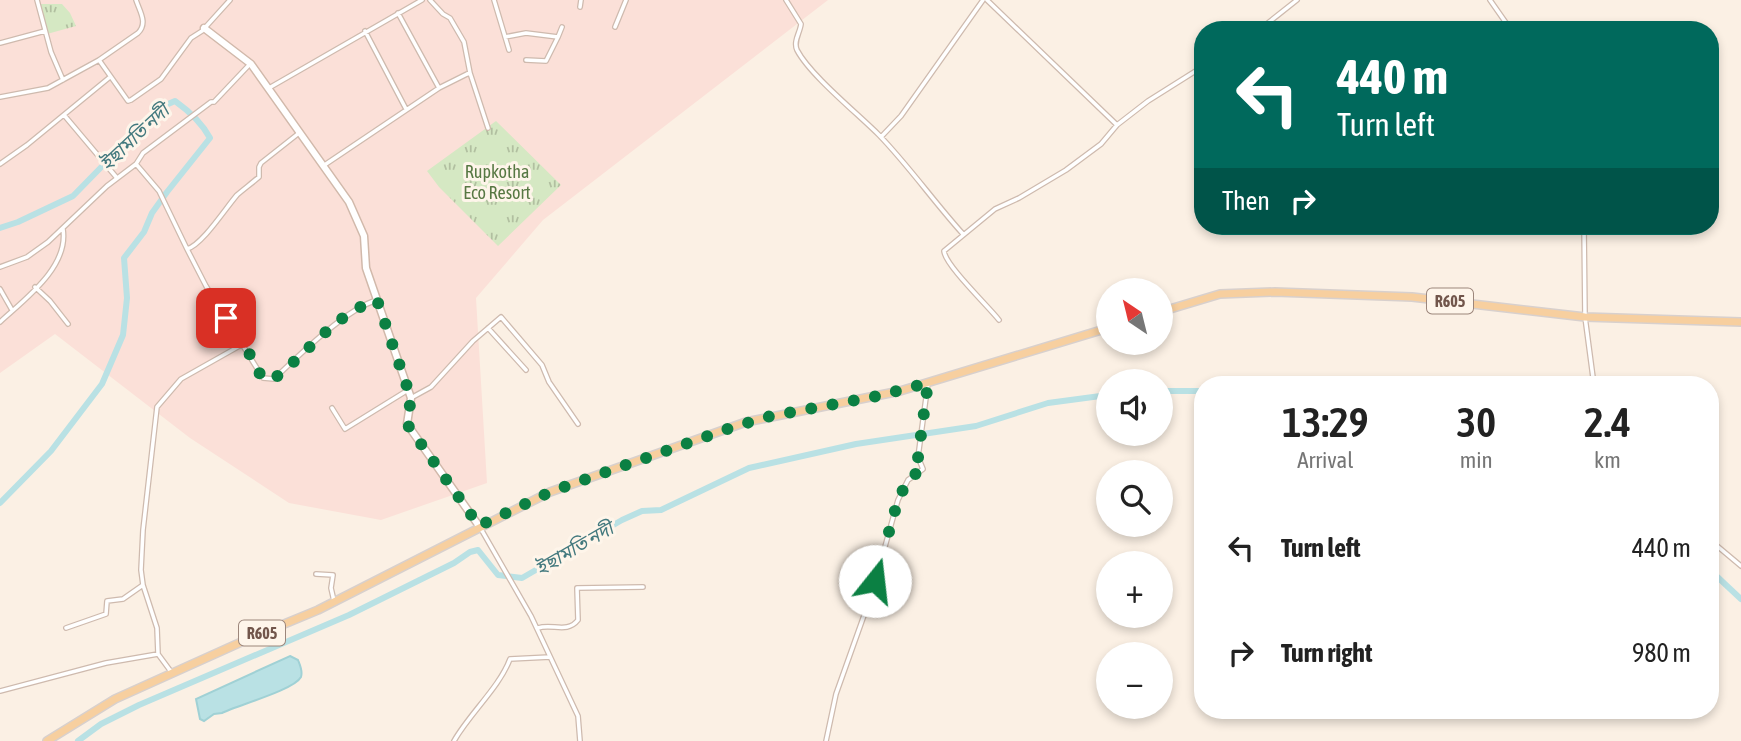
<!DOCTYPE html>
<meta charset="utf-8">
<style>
body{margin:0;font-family:"Asap Condensed","Noto Sans Bengali",sans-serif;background:#f6f6f6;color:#222;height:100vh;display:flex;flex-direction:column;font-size:26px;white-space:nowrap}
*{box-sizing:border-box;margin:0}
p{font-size:23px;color:#767676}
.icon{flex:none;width:38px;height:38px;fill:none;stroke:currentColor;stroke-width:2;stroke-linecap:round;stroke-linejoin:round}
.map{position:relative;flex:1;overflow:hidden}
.details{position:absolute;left:1194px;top:376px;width:525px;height:343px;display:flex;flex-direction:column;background:#fff;border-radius:28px;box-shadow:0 4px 10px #0003}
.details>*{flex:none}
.guide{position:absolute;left:1194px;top:21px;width:525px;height:214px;border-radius:28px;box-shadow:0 4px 10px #0003;background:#00695c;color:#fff;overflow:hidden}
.needle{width:46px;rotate:325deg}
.fabs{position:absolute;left:1096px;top:278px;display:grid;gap:14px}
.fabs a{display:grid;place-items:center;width:77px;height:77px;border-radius:50%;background:#fff;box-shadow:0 4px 10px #0003;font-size:35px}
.pin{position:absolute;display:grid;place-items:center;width:60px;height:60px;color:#fff;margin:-30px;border-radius:14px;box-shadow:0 4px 10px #0006}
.me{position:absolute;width:77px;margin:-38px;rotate:16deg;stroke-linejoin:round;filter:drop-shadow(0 0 5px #0008)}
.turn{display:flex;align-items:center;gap:24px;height:147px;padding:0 28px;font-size:32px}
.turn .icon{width:91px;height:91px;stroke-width:2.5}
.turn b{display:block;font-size:49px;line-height:60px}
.then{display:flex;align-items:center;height:66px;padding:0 28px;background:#0003;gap:14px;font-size:26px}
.eta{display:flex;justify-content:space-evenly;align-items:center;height:119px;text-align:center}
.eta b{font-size:42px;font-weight:600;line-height:49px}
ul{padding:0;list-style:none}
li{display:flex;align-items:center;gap:21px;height:105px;padding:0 28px}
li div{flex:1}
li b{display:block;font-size:26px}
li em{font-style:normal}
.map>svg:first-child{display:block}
</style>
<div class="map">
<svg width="1741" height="741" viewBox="0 0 1741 741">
<defs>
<pattern id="grass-tufts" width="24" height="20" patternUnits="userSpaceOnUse" patternTransform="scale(1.75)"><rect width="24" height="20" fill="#d5e8c3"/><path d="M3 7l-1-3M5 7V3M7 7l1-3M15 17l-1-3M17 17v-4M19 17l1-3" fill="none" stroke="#b1bfa0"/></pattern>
</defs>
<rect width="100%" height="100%" fill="#fbf0e4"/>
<path fill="#fbe0d8" d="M 0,0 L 828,0 L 543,220 L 476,298 L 487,483 L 381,520 L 289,503 L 190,438 L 55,334 L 0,373 Z"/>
<path fill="url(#grass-tufts)" d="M 40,4 L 62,4 L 70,13 L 76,26 L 47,34 Z
M 496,121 L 561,185 L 498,246 L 439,187 L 427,171 Z"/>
<path fill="#b9e1e4" stroke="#a0d1d5" stroke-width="2" d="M 290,656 L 298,660 C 300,665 303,671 301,677 C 294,690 238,705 222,713 L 214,714 L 204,721 L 200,719 L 196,699 Z"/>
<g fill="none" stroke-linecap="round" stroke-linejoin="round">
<path stroke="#b9e1e4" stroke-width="6" d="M 0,228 L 18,222 L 73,196 L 159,108 L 175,101 C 189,111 202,123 210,138 L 167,192 L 152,213 L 144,232 L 124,258 L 127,298 L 123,335 L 102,384 L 51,451 L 0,503
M 1160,391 L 1202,391
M 1710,570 L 1741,599
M 78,741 L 101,724 L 139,705 L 349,615 L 454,563 L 470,552 L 478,550 L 498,575 L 522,578 L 622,520 L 642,511 L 661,510 L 749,468 L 856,444 L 976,426 L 1048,403 L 1108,395"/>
<defs>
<path id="street" d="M 37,0 L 51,52 L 63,80
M 430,0 L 443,14 L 450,18 L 464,42 L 470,73
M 494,0 L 509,50
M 786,0 L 801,24 C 800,33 793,41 797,50 C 810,75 857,113 879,135 C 909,166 934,202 963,234
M 987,0 L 1117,125
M 1490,0 L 1511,30
M 580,7 L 581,0
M 398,13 L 439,88
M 615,27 L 626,0
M 1259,30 L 1297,0
M 365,31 L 406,109
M 505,37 L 526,33 L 558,37 L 562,27
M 0,43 L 45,31
M 99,60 L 128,101 L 131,100 L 161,79 L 191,38 L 202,31 L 230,0
M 526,60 L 546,61 L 558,37
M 269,88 L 422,0
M 0,97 L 48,88 L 99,60 L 138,33 C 148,23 140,12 136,0
M 64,115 L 117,178
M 881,137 L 901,116 L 983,0
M 0,164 L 27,145 L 110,77
M 136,164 L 159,191 L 187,249 C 202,245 225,209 237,195 C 244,189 252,183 259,177 L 259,167 L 261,163 L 299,133
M 323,166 L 439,88 L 467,74 L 470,73 L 488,128
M 1584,226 L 1585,317 L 1594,385
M 187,249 L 206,286 L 263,378 L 274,379 C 298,356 346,309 377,300
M 0,267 L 27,257 L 48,242 L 107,186 L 136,164 L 143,153 L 211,102 L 214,102 L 250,64
M 35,287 L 50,301 L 68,324
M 0,289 L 12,310
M 999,320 C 988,306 945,265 944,251 L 995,209 L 1019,198 L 1066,170 L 1101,144 L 1117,125 L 1148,101 L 1202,67
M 0,322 C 25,299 69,267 63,229
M 488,328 L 526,370
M 411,398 L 431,387 L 473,341 L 501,317 L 542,365 L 549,382 L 578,424
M 332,408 L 345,429 L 408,390
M 481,529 L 531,616 L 578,716 L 580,741
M 1710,540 L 1741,566
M 316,574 L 333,575 L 331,588 L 334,601
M 143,585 L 141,570 L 143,530 L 157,407 L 181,379 L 243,344
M 66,628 L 106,614 L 107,601 L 123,599 L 143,585 L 157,628 L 158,654
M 538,628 C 552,623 567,634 578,620 L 577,588 L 643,587
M 0,691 L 106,663 L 158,654 L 172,673
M 454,741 C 470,713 499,688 510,659 L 550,657
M 826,741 L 836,694 L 872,593 L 898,500 L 908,480 L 923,469 L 918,457 L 928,383"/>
<path id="secondary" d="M 204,28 L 251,64 L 349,202 L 364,236 L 366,268 L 411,398 L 407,424 L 479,526"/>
<path id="primary" d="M 1160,312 L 1220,294 L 1275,292 L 1412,297 L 1585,317 L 1741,322
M 47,741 L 115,699 L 248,639 L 318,610 L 550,492 L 746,422 L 900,391 L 1108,328"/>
</defs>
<use href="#street" stroke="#cebaae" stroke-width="6"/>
<use href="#secondary" stroke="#d1b9ab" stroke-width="9"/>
<use href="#primary" stroke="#d8d0cd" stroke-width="10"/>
<use href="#street" stroke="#fff" stroke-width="3.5"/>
<use href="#secondary" stroke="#fff" stroke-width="6"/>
<use href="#primary" stroke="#f7cf9f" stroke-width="7"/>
</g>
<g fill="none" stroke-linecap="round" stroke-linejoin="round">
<path stroke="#0b8043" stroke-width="12" stroke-dasharray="0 21.6" d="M 226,318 L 249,353 L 261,376 L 272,380 C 305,356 337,312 377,300 L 411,398 L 407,424 L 479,526 L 550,492 L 733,427 L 771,416 L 873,397 L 928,383 L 918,457 L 923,468 L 908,480 L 898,500 L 875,581"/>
</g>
<g text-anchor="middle" stroke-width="6" stroke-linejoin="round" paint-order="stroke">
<g fill="#fef5ea" stroke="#9c867b" stroke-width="2">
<rect x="1427" y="288.5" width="46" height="25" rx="5"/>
<rect x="239" y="620.5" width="46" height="25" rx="5"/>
</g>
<g font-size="16" font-weight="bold" fill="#72564b">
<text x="1450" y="307">R605</text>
<text x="262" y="639">R605</text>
</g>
<g font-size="18" fill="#577843" stroke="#fef5ea">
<text x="497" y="178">Rupkotha<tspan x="497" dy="21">Eco Resort</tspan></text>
</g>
<g font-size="19" font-style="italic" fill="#43797e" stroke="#fef5ea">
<text transform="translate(134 137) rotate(-43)" y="7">ইছামতি নদী</text>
<text transform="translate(574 548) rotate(-30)" y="7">ইছামতি নদী</text>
</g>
</g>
</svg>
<div class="fabs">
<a><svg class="needle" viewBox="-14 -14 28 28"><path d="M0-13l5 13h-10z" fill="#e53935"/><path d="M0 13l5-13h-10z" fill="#767676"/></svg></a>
<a><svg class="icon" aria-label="sound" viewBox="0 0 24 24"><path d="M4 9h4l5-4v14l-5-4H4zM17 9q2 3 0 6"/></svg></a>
<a><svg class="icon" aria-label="search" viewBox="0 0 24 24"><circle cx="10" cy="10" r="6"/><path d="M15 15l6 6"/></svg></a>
<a>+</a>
<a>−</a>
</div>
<div class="pin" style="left:226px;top:318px;background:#d93025"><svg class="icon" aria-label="arrive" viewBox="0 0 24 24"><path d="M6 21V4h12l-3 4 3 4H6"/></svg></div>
<svg class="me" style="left:875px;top:581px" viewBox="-20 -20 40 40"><circle r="19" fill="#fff"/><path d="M0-13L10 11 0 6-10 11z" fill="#0b8043"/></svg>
<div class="guide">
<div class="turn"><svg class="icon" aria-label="left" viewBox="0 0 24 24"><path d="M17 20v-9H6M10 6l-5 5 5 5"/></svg><div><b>440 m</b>Turn left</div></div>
<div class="then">Then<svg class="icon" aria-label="right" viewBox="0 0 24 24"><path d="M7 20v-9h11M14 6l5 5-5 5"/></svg></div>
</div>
<section class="details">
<div class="eta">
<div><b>13:29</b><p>Arrival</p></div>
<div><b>30</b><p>min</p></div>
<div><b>2.4</b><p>km</p></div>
</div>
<ul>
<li><svg class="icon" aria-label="left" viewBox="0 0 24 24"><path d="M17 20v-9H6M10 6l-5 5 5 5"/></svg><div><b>Turn left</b></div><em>440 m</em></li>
<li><svg class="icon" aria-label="right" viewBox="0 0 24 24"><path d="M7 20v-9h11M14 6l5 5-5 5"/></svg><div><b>Turn right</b></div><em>980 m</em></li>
</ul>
</section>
</div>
